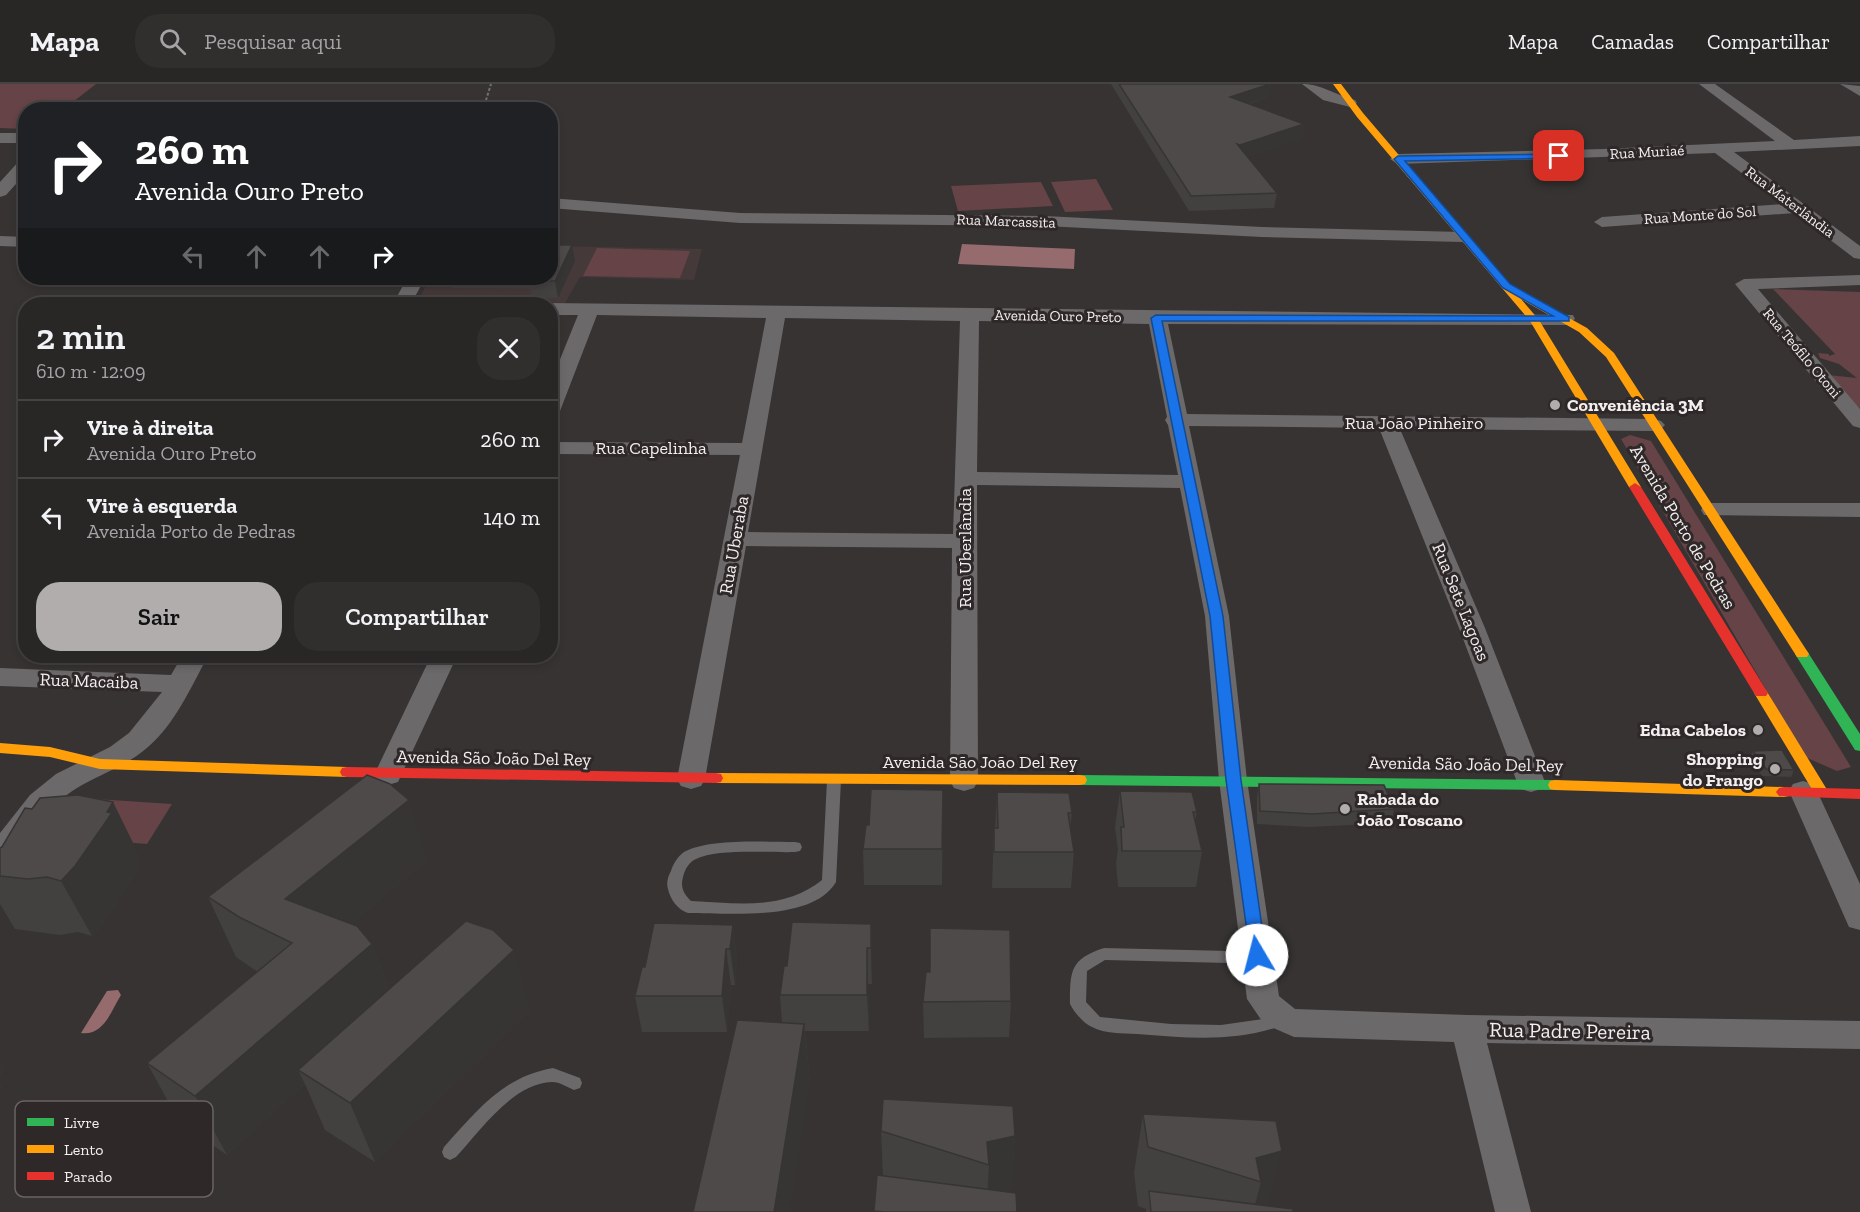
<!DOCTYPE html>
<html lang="pt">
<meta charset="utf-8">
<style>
body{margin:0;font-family:"Zilla Slab",serif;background:#312e2e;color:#f1f3f6;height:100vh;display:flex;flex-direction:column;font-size:22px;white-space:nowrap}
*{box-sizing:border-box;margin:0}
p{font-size:20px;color:#a5a5a7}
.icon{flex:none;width:33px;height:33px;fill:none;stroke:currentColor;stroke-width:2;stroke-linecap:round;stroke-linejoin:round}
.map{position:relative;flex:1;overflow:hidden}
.sheet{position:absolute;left:18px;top:213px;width:540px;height:366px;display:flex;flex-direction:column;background:#292626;border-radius:24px;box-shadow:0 3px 9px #0003,0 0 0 2px #454343}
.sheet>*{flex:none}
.hud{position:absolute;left:18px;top:18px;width:540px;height:183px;border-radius:24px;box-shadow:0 3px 9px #0003,0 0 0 2px #454343;background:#202124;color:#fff;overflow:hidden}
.pin{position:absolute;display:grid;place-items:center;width:51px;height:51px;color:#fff;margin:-26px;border-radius:12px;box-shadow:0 3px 9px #0006}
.me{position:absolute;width:66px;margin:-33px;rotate:352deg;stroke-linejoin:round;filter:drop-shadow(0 0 4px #0008)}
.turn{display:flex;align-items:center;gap:21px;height:126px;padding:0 18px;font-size:27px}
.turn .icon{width:78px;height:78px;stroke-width:2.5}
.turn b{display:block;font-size:42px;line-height:51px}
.lanes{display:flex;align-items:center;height:57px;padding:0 18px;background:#0003;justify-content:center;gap:30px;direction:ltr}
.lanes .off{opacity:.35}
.round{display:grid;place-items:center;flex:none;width:63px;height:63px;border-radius:24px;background:#312e2e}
.head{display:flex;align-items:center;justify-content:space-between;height:102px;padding:0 18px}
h1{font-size:36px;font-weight:600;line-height:45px}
.cta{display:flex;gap:12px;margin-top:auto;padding:12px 18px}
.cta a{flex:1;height:69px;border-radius:24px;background:#b1adad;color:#111;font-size:24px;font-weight:600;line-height:69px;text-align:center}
.cta a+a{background:#312e2e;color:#f1f3f6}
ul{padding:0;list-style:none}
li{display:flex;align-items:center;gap:18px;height:78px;padding:0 18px;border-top:2px solid #454343}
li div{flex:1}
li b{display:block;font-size:22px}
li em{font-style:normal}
header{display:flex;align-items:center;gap:36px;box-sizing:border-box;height:84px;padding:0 30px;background:#292626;border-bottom:2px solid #454343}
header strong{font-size:28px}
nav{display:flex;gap:33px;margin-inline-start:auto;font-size:21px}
.search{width:420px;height:54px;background:#312e2e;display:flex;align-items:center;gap:15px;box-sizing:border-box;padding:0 21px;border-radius:24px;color:#a5a5a7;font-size:22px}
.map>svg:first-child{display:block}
</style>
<header>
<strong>Mapa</strong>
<div class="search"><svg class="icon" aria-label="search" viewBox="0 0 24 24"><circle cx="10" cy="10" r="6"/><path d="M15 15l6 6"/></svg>Pesquisar aqui</div>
<nav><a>Mapa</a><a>Camadas</a><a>Compartilhar</a></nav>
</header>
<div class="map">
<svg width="1860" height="1128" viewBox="0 0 1860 1128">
<rect width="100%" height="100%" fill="#373333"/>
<path fill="#453939" d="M 551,162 L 702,165 L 694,196 L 580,193 L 565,219 L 417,217 L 431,194 L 550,194 Z"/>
<path fill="#654346" d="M 0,0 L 96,0 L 64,25 L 26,26 L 25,45 L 0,44 Z
M 1096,95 L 1113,126 L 1065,128 L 1051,98 Z
M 1041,98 L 1053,122 L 958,127 L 951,102 Z
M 597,164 L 690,167 L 680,194 L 583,192 Z
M 1773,205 L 1860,208 L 1860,324 L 1848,320 L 1828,291 L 1857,294 L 1839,280 L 1820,274 L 1818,269 L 1829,270 L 1829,272 L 1835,270 Z
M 1630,351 L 1651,357 L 1851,683 L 1837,687 L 1805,673 L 1621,355 Z
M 96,715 L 172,720 L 147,760 L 70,754 Z"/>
<path fill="#956b6e" d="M 962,160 L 1075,165 L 1074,185 L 958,180 Z
M 118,906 L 121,911 C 111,927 104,952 81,949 L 107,907 Z"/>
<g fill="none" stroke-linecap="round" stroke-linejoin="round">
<path stroke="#727070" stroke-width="2" stroke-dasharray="3 2" stroke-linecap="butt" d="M 483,26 L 491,0"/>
<path fill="#6c696a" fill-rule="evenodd" d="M 834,691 L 839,693 L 841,696 L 836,798 C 813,838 727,829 688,829 C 678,826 670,815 668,805 C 666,799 668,792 671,787 C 673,780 678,772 684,768 C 709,754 766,758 795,758 L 800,759 L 802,763 L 800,767 L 795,768 C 770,769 718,764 696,775 C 689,778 685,785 683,793 C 680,804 684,810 691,817 C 738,819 783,827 822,796 L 827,696 L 829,693 Z
M 1104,864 L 1229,867 L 1234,869 L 1236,873 L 1234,877 L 1229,879 L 1105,876 L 1087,887 L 1086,918 L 1100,933 L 1171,940 L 1221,941 L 1263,935 L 1281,929 L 1286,930 L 1289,935 L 1286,940 C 1238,959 1188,954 1137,950 C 1122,949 1105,950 1092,943 C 1084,940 1074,928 1070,920 C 1070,887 1070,875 1104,864 Z
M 553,984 L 580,994 L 582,999 L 580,1004 L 574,1006 C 567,1003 560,998 552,998 C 513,999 480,1047 456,1073 L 450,1076 L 444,1073 L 442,1068 L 444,1063 C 477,1027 502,993 553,984 Z"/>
<path fill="#6c696a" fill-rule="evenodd" d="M 1302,0 C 1322,0 1335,11 1355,16 L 1357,19 L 1350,23 L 1323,16 Z
M 1699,0 L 1715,0 L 1794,56 L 1860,52 L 1860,62 L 1734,68 L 1860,162 L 1860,175 L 1854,174 L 1795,129 L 1602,143 L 1594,138 L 1602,133 L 1783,120 L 1715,69 L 1398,80 L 1390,75 L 1398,70 L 1603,65 L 1775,57 Z
M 1840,0 L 1860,2 L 1860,12 Z
M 0,49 L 26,49 L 26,59 L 0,59 Z
M 26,74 L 26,89 L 6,111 L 0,113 L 0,98 L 20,76 Z
M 550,114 L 740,129 L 1045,132 L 1262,143 L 1462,148 L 1471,153 L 1462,158 L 1262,153 L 1045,142 L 740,139 L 550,124 Z
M 0,152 L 26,153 L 26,163 L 0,162 Z
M 1860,191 L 1860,201 L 1758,205 L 1860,325 L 1860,344 L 1853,342 L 1735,200 L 1744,195 Z
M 407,194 L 425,194 L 411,220 L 393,220 Z
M 550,219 L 1573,231 L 1575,235 L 1566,241 L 1168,240 L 1187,330 L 1654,335 L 1661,337 L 1665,341 L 1661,345 L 1654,347 L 1400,345 L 1485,544 L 1545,698 L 1541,705 L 1531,708 L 1521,705 L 1517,698 L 1459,544 L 1379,344 L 1189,342 L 1229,532 L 1247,696 L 1279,912 L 1295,925 L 1467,931 L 1860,937 L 1860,965 L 1487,959 L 1531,1128 L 1495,1128 L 1454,958 L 1294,953 L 1264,940 L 1247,915 L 1219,696 L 1205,532 L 1180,404 L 977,401 L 978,697 L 974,704 L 964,707 L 954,704 L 950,697 L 952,464 L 746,462 L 705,695 L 701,702 L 691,705 L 681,702 L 677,695 L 740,371 L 550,370 L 550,358 L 742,359 L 766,234 L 597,231 L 560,327 L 557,331 L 550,333 L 550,300 L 578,231 L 550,231 L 550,220 L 546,220 ZM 785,234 L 960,237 L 953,450 L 748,448 ZM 979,237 L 1149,240 L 1167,333 L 1165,336 L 1168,341 L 1178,391 L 977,388 Z
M 1712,419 L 1860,419 L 1860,433 L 1704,431 L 1701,426 L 1704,421 Z
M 182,572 L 208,572 C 191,603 175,640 148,663 C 127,682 100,690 77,704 C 47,722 30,752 10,779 L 0,782 L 0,749 L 30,711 L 56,690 L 110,663 L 129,649 L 162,608 L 0,602 L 0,584 L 171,591 Z
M 431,572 L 457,572 L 398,698 L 388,701 L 378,698 L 374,691 Z
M 1803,697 L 1813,700 L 1817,707 L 1860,800 L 1860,846 L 1849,843 L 1845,834 L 1789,707 L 1793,700 Z"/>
<path fill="#30b455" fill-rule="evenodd" d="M 1802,566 L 1807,567 L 1860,650 L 1860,667 L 1855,666 L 1795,570 Z
M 1080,691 L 1555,696 L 1560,697 L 1562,701 L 1560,705 L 1555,706 L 1080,701 L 1075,700 L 1073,696 L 1075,692 Z"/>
<path fill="#ff9f0a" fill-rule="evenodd" d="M 1333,0 L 1341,0 L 1363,29 L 1515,207 L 1521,207 L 1587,244 L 1614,269 L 1809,570 L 1807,573 L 1797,573 L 1606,273 L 1579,248 L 1521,215 L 1539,236 L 1641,403 L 1635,407 L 1629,403 L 1530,237 L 1357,33 Z
M 1761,604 L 1766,606 L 1826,704 L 1829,708 L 1826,712 L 1816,712 L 1754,609 Z
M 0,659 L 50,663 L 100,675 L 347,683 L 352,684 L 354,688 L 352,692 L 347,693 L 100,685 L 50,673 L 0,669 Z
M 716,689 L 1080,691 L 1085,692 L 1087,696 L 1085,700 L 1080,701 L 716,699 L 711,698 L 709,694 L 711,690 Z
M 1555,696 L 1784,703 L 1789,704 L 1792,708 L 1789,712 L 1784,713 L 1555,706 L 1550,705 L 1548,701 L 1550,697 Z"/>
<path fill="#e5322d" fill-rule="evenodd" d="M 1635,399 L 1641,403 L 1768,609 L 1766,612 L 1756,612 L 1754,609 L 1629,403 Z
M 347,683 L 716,689 L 721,690 L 723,694 L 721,698 L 716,699 L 347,693 L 342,692 L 340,688 L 342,684 Z
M 1784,703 L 1860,705 L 1860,715 L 1779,712 L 1776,708 L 1779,704 Z"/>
</g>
<path fill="#434040" d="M 1111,0 L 1270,0 L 1268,13 L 1249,20 L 1304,40 L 1301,54 L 1247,73 L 1277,109 L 1274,124 L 1189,127 Z
M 555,156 L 555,161 L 575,177 L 558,214 L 532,214 L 530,205 L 451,204 L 448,194 L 550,194 Z
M 1753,667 L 1794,686 L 1791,693 L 1762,692 L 1750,673 Z
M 1259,700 L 1394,725 L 1391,739 L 1309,743 L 1257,740 L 1257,713 Z
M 943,706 L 942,801 L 864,801 L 863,765 L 869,741 Z
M 1120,707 L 1197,728 L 1195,737 L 1202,767 L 1196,803 L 1118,803 L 1116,779 L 1118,766 L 1115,743 Z
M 997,708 L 1072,729 L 1070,745 L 1074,768 L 1071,804 L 992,804 L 994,744 L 995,744 Z
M 0,764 L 140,773 L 136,779 L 139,784 L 105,837 L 92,852 L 78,848 L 60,851 L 15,845 L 0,820 Z
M 428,776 L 351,840 L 372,860 L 389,906 L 530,926 L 375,1078 L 325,1046 L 305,1000 L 227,1071 L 180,1039 L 147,979 L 258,888 L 236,873 L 208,813 Z
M 871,840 L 872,900 L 868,900 L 869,947 L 805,947 L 810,999 L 782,939 L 780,911 L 787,882 Z
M 733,841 L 737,877 L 735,901 L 731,901 L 727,948 L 642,948 L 635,912 L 645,883 Z
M 1011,917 L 1009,953 L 924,954 L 923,918 Z
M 1143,1030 L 1276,1037 L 1267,1122 L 1293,1128 L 1146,1128 L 1146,1125 L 1138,1122 L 1134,1089 Z
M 881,1047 L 1015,1052 L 1011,1108 L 1017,1128 L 874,1128 L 877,1091 L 883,1092 Z"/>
<path fill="#373434" d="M 1270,0 L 1268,13 L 1228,26 L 1230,13 Z
M 1304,40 L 1301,54 L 1239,76 L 1240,61 Z
M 572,161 L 575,177 L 558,214 L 555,197 Z
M 409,716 L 428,776 L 309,875 L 285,815 Z
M 113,718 L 140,773 L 136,779 L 139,784 L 105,837 L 92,852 L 61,797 Z
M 871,840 L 873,876 L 872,900 L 871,864 Z
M 733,841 L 737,877 L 735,901 L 730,865 Z
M 372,860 L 394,920 L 298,986 L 305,1000 L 227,1071 L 195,1012 Z
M 867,864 L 868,900 L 869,947 L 867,911 Z
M 726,865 L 731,901 L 727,948 L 722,912 Z
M 514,866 L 530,926 L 375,1078 L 350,1019 Z
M 804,940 L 810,999 L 790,1128 L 774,1128 Z
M 0,978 L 6,986 L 0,996 L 5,1002 L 0,1010 Z
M 1015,1052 L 1011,1111 L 987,1117 L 989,1081 L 987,1058 Z
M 1282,1067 L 1266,1127 L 1253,1128 L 1261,1098 L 1256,1074 Z"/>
<path fill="#4e4a4a" stroke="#373434" stroke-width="1.5" d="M 1119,0 L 1270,0 L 1230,13 L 1304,40 L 1240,61 L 1237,60 L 1277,109 L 1191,112 Z
M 550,156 L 555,156 L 553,161 L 572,161 L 555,197 L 529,197 L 531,194 L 550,194 Z
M 1782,666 L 1794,686 L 1766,685 L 1753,667 Z
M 367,691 L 390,700 L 409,716 L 285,815 L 357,842 L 372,860 L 195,1012 L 147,979 L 292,859 L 239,833 L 208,813 Z
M 1259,700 L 1384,701 L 1394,725 L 1312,730 L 1260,727 Z
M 871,705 L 943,706 L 942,765 L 863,765 L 866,741 L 869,741 Z
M 1120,707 L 1192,708 L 1197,728 L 1193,728 L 1202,767 L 1122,767 L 1121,743 L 1124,743 Z
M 997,708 L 1069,709 L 1072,729 L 1068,729 L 1074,768 L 994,768 L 994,744 L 998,744 Z
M 78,711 L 113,718 L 107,728 L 112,729 L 75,782 L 61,797 L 47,793 L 28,795 L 0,792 L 0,764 L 2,763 L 25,724 L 32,725 L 40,714 Z
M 466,837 L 493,846 L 514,866 L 350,1019 L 298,986 Z
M 792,838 L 871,840 L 871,864 L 867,864 L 867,911 L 780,911 L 784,882 L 787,882 Z
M 654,839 L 733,841 L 730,865 L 726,865 L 722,912 L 635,912 L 642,883 L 645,883 Z
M 930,844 L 1010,846 L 1011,917 L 923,918 L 926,888 L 930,888 Z
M 737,936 L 804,940 L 774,1128 L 693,1128 Z
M 883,1015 L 1013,1022 L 1015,1052 L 987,1058 L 989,1081 L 881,1047 Z
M 1143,1030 L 1276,1037 L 1282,1067 L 1256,1074 L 1261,1098 L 1148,1063 Z
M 877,1091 L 1016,1109 L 1017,1128 L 884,1128 L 874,1127 Z
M 1149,1107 L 1293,1125 L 1293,1128 L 1151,1128 Z"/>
<path fill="#1a73e8" stroke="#114b97" stroke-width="1.5" d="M 1562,70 L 1559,74 L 1405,77 L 1510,200 L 1569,233 L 1569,237 L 1162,237 L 1223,532 L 1241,696 L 1266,871 L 1263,876 L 1251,876 L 1226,696 L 1210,532 L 1151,234 L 1156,231 L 1553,232 L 1503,204 L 1394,75 L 1398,72 Z"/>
<g fill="#b1adad" stroke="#2e2828" stroke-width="2">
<circle cx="1555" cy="321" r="6"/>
<circle cx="1758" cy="646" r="6"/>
<circle cx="1775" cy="685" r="6"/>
<circle cx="1345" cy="725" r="6"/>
</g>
<g text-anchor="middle" stroke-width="6" stroke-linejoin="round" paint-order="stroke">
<g font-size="15" fill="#f3eeef" stroke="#2e2828">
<text transform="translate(1647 68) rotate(-3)" y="5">Rua Muriaé</text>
<text transform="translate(1790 118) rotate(37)" y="5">Rua Materlândia</text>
<text transform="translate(1700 131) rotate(-4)" y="5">Rua Monte do Sol</text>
<text transform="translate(1006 137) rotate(2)" y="5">Rua Marcassita</text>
<text transform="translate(1058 232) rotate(1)" y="5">Avenida Ouro Preto</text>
<text transform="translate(1802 269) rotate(50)" y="5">Rua Teófilo Otoni</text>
</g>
<g font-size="18" font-weight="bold" fill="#f3eeef" stroke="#2e2828" text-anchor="start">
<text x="1567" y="327">Conveniência 3M</text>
<text x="1746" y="652" text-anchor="end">Edna Cabelos</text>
<text x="1763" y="681" text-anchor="end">Shopping<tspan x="1763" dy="21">do Frango</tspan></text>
<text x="1357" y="721">Rabada do<tspan x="1357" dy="21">João Toscano</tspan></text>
</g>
<g font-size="18" fill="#f3eeef" stroke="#2e2828">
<text x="1414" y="345">Rua João Pinheiro</text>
<text x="651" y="370">Rua Capelinha</text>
<text transform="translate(1683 443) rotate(59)" y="6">Avenida Porto de Pedras</text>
<text transform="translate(734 461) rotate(-80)" y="6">Rua Uberaba</text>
<text transform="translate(965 464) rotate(-90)" y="6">Rua Uberlândia</text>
<text transform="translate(1461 518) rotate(68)" y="6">Rua Sete Lagoas</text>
<text transform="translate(89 597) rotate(2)" y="6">Rua Macaiba</text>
<text transform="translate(494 674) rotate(1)" y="6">Avenida São João Del Rey</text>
<text x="980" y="684">Avenida São João Del Rey</text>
<text transform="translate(1466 680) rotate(1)" y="6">Avenida São João Del Rey</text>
</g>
<g font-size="21" fill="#f3eeef" stroke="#2e2828">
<text transform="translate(1570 947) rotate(1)" y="7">Rua Padre Pereira</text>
</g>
</g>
<rect x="15" y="1017" width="198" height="96" rx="9" fill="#2e2828" stroke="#696364" stroke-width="1.5"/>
<rect x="27" y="1034" width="27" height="8" fill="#30b455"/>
<rect x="27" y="1061" width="27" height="8" fill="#ff9f0a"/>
<rect x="27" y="1088" width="27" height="8" fill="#e5322d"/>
<g font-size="16" fill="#f3eeef">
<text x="64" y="1044">Livre</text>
<text x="64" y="1071">Lento</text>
<text x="64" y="1098">Parado</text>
</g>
</svg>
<div class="pin" style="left:1559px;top:72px;background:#d93025"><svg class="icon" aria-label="arrive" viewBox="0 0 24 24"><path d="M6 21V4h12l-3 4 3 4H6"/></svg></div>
<svg class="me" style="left:1257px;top:871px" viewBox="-20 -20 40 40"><circle r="19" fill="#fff"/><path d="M0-13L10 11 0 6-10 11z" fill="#1a73e8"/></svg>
<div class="hud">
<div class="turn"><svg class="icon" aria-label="right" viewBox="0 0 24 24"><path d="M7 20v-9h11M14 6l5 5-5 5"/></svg><div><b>260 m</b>Avenida Ouro Preto</div></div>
<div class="lanes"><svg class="icon off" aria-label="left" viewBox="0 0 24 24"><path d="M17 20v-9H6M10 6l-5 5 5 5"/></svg><svg class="icon off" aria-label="ahead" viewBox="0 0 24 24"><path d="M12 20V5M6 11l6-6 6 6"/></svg><svg class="icon off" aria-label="ahead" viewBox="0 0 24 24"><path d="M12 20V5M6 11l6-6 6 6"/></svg><svg class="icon" aria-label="right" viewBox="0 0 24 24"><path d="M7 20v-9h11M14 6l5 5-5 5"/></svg></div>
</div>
<section class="sheet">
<div class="head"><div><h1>2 min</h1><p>610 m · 12:09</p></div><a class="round"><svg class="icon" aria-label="close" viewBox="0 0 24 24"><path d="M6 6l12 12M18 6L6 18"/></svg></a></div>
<ul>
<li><svg class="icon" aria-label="right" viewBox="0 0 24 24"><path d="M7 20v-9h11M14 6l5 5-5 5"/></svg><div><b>Vire à direita</b><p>Avenida Ouro Preto</p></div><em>260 m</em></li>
<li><svg class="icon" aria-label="left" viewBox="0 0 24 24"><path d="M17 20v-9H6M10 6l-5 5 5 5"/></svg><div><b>Vire à esquerda</b><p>Avenida Porto de Pedras</p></div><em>140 m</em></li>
</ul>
<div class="cta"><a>Sair</a><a>Compartilhar</a></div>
</section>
</div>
